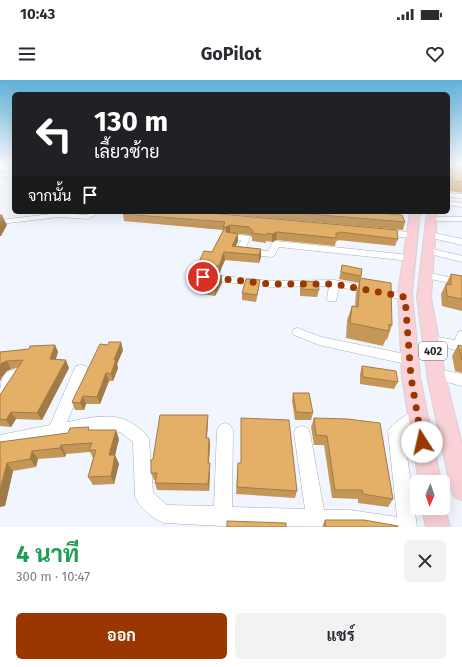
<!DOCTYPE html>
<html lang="th">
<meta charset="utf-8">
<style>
body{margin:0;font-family:"Fira Sans",Sarabun,sans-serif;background:#f2f2f3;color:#2b2b33;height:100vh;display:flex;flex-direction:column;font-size:15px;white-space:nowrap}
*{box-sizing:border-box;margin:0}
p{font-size:13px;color:#7c7c81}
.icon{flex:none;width:22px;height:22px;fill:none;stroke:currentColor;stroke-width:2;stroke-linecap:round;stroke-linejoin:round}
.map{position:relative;height:447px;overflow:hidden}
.sheet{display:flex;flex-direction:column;background:#fff;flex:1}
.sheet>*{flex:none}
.banner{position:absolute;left:12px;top:12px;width:438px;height:122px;border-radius:6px;box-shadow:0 4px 16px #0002;background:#202124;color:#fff;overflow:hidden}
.needle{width:26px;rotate:182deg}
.controls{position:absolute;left:410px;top:395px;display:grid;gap:8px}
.controls a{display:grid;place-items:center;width:40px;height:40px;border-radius:6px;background:#fff;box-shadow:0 4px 16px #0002;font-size:20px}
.pin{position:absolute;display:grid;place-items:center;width:34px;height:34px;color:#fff;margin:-17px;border:2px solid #fff;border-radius:50%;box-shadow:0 1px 4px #0007}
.me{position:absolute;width:44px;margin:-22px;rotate:350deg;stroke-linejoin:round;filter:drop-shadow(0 0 3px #0008)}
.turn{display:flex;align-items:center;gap:14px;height:84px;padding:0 16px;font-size:18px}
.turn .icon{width:52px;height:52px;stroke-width:2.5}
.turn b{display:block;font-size:28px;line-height:34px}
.then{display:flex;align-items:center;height:38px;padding:0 16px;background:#0003;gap:8px;font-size:15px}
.round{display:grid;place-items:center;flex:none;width:42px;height:42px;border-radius:6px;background:#f2f2f3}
.summary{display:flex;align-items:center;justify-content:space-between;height:68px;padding:0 16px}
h1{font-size:24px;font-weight:700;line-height:30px;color:#1e9e55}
.button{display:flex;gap:8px;margin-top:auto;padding:8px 16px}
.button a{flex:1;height:46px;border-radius:6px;background:#9a3600;color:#fff;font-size:16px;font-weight:700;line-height:46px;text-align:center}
.button a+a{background:#f2f2f3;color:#2b2b33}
.status{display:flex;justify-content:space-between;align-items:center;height:28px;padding:0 20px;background:#fff;direction:ltr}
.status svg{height:11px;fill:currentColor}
header{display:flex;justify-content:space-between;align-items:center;height:52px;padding:0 16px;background:#fff;font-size:18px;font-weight:700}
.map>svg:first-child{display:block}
</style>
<div class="status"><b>10:43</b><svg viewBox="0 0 49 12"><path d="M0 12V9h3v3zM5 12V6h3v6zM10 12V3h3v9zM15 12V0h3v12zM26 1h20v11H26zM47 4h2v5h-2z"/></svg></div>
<header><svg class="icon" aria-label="menu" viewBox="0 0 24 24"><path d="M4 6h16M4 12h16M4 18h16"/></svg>GoPilot<svg class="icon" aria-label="heart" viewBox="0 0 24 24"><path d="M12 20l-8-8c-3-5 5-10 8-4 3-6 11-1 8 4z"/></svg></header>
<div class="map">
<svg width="462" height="447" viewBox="0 0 462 447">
<rect width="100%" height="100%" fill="#f1f5fe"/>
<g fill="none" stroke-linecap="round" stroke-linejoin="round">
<defs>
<path id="minor" d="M 14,91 L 14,95 L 0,97 L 0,93 Z
M 448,113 L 462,114 L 462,118 L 448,117 Z
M 448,121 L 462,123 L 462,127 L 448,125 Z
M 91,132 L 100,132 L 88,139 L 59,137 L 0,144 L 0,140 L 59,133 L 87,135 Z
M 429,137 L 462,137 L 462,141 L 432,141 L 428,139 Z
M 383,150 L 412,152 L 416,155 L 412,158 L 380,155 L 379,153 L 380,151 Z
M 430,152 L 462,159 L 462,165 L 427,157 L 426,155 Z
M 230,154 L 249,156 L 250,158 L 246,167 L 247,169 L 268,171 L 273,162 L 276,161 L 410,175 L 415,178 L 410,181 L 279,167 L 274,176 L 271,177 L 244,174 L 241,173 L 238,167 L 241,160 L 227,159 L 226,157 L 227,155 Z
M 429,168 L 462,176 L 462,182 L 426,173 L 424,171 L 426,169 Z
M 426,192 L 462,200 L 462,206 L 422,197 L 421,195 Z
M 203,194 L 271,201 L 335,200 L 405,214 L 410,217 L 405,220 L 339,207 L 336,221 L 328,221 L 327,219 L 329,206 L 271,207 L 199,199 L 198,197 L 199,195 Z
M 298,248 L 321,257 L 410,275 L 415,276 L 417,280 L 415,284 L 410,285 L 319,265 L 294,255 L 292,252 L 294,249 Z
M 462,251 L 462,270 L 460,271 L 427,263 L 425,260 L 427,257 L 431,256 L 455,260 L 458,252 Z
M 81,285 L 86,286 L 88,290 L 67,342 C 90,338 116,330 136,346 C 142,350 146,353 149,359 L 153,413 L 167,425 L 214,426 L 217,350 L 220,345 L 225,343 L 230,345 L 233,350 L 232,427 L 305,429 L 294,353 L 296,348 L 302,346 L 308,348 L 310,353 L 324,430 L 350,430 L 397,437 L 388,351 C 391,345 410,331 417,330 C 419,330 421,331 423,331 L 426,336 L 423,341 L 404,354 L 417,447 L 223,446 L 164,443 C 153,439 140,428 135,417 L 133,362 L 120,352 L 100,350 L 0,369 L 0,355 L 50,345 L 74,290 L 76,286 Z
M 436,289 L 462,294 L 462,306 L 431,298 L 429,294 L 431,290 Z
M 12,290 L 17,291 L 19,295 L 5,318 L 0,320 C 0,308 0,294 12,290 Z"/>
<path id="major" d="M 410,132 L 420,132 L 412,213 L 420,297 L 441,402 L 419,402 L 402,297 L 398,213 Z
M 427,132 L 437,132 L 431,217 L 446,300 L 462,364 L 462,420 L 454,417 L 451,409 L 428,300 L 417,217 Z
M 443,422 L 450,447 L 426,447 L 422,428 L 443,428 Z"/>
</defs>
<use href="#minor" stroke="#a9aeb9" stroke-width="1"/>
<use href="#major" stroke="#d3d4d5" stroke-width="2"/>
<use href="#minor" fill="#fff" fill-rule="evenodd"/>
<use href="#major" fill="#f9d1d6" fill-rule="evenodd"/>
</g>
<path fill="#c49759" d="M 452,84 L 462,84 L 462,113 L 449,111 L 448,94 Z
M 198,132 L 398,159 L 395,166 L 338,160 L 338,161 L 336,161 L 335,166 L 276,160 L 272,162 L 266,161 L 266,163 L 252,161 L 252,157 L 249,155 L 230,153 L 238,154 L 238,161 L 236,166 L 261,169 L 261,177 L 259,183 L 225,180 L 219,194 L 198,192 L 198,184 L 212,172 L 223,152 L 223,150 L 124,141 L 123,134 Z
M 202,132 L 368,132 L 405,142 L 403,150 Z
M 342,185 L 362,189 L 361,198 L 392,245 L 387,260 L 386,259 L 383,266 L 346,258 L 347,240 L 352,226 L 355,226 L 356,212 L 359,203 L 339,199 Z
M 451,194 L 462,196 L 462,231 L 442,226 L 441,214 Z
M 222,196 L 222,203 L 215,216 L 202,214 L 201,207 Z
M 301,201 L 319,210 L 317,217 L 300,216 L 300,208 Z
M 259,207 L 256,222 L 242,220 L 242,213 Z
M 55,265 L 58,272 L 56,279 L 69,288 L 42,340 L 16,339 L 11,347 L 0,346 L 0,315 L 18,288 L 11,289 L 7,291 L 2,297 L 0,301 L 0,272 L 29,269 Z
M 458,265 L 462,266 L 462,293 L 455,291 L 452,276 Z
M 123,270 L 117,284 L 118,288 L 113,301 L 109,301 L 100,324 L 86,324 L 84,330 L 75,330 L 72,322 Z
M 362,286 L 398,302 L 394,309 L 360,304 L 360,294 Z
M 293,313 L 313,333 L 311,340 L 295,340 L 292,321 Z
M 314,338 L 393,419 L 388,427 L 358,423 L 358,419 L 332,418 L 324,365 L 314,365 L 311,347 Z
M 208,342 L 207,358 L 209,358 L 210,365 L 209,383 L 210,383 L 210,390 L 209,411 L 157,410 L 155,403 L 156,400 L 154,400 L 151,393 L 153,379 Z
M 91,350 L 119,359 L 115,375 L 119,384 L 114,404 L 93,405 L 88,397 L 93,378 L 90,372 L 66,374 L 65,377 L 38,379 L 36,387 L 13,391 L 5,426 L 0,362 Z
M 238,383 L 297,411 L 295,418 L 236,414 Z
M 325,440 L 398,447 L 322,447 Z"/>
<path fill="#a07b48" d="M 2,135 L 7,145 L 1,156 L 0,156 L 0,140 Z
M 230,145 L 230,153 L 226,154 L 226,147 Z
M 277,152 L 276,160 L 272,162 L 272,154 Z
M 238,154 L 238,161 L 233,172 L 232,166 Z
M 261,169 L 261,177 L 259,183 L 259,175 Z
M 224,172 L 225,180 L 219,194 L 219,186 Z
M 222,196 L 222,203 L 215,216 L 215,209 Z
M 121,262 L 123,270 L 117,284 L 118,288 L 113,301 L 111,294 L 114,280 Z
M 55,265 L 58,272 L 53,286 L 50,279 Z
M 66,280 L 69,288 L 42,340 L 37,333 Z
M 7,281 L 11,289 L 7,291 L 2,297 L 0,301 L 0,286 L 2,283 Z
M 106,293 L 109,301 L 100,324 L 97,317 Z
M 83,316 L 86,324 L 84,330 L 80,323 Z
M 11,332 L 16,339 L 11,347 L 6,340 Z
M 208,335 L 208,342 L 206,365 L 206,358 Z
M 116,350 L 119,359 L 113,384 L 109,375 Z
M 209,358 L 210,365 L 208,390 L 208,383 Z
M 61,365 L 66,374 L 65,377 L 60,368 Z
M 32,371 L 38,379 L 36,387 L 30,379 Z
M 115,375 L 119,384 L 114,404 L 111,396 Z
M 7,383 L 13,391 L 5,426 L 0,427 L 0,410 Z
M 210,383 L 210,390 L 209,411 L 208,404 Z"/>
<path fill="#e4b067" stroke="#a07b48" d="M 452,84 L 462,84 L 462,102 L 453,101 Z
M 124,132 L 198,132 L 397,150 L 398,159 L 340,152 L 340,153 L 336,153 L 336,158 L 277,152 L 272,154 L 267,153 L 267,155 L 252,153 L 253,151 L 249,147 L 230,145 L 226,147 L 226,152 L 238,154 L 232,166 L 261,169 L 259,175 L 224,172 L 219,186 L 198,184 L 204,171 L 212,172 L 225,147 L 223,147 L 225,142 L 123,134 Z
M 285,132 L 368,132 L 402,135 L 405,142 Z
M 0,135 L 2,135 L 0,140 Z
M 342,185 L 362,189 L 361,196 L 341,192 Z
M 208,194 L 222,196 L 215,209 L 201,207 Z
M 451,194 L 462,196 L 462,219 L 447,216 L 446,204 L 451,205 Z
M 360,198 L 391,203 L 392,245 L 389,244 L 389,251 L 350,243 L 352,226 L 358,227 Z
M 246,199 L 260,200 L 257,215 L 242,213 Z
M 301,201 L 318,202 L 319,210 L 301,209 Z
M 109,262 L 121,262 L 114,280 L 116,280 L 111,294 L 106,293 L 97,317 L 83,316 L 80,323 L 72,322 L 100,264 L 108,265 Z
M 55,265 L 50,279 L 66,280 L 37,333 L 11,332 L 6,340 L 0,339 L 0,315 L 23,280 L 7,281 L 2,283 L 0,286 L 0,272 L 29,269 L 30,266 Z
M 458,265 L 462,266 L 462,280 Z
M 362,286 L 396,291 L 398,302 L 363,297 Z
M 293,313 L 309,313 L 313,333 L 296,332 Z
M 160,335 L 208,335 L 206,358 L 209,358 L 208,383 L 210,383 L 208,404 L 155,403 L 157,393 L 151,393 L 151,380 L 153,379 Z
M 241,338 L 289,340 L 297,411 L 237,407 L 238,383 L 241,383 Z
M 314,338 L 347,339 L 380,343 L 393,419 L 363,414 L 362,410 L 335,410 L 327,356 L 316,355 Z
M 89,347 L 88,350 L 116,350 L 109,375 L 115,375 L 111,396 L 88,397 L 96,370 L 89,370 L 92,363 L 61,365 L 60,368 L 32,371 L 30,379 L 7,383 L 0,410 L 0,362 L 68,353 L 70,348 Z
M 325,440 L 364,440 L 398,446 L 398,447 L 326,447 Z
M 227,441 L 286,443 L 286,447 L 227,447 Z"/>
<linearGradient id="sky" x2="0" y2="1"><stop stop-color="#5eb1d9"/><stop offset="0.57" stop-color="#f9faff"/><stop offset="1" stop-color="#f9faff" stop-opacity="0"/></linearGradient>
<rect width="462" height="147" fill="url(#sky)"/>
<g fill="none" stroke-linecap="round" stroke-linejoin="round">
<path stroke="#9a3600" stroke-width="7" stroke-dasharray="0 12.6" d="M 203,197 L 271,204 L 335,204 L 405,217 L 411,297 L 422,362"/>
</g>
<g text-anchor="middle" stroke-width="3" stroke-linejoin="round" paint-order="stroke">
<rect fill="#fff" stroke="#66686b" stroke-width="1" x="419" y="262" width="28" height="18" rx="3"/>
<g font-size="11" font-weight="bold" fill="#25272b">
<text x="433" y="275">402</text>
</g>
</g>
</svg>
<div class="controls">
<a><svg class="needle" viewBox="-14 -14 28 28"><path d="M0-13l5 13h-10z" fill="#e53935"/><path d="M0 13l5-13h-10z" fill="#7c7c81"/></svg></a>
</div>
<div class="pin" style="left:203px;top:197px;background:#d93025"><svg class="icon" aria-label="arrive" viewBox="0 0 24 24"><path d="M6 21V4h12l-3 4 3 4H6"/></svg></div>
<svg class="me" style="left:422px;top:362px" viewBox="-20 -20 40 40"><circle r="19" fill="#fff"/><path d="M0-13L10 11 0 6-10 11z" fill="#9a3600"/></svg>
<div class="banner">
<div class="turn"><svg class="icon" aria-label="left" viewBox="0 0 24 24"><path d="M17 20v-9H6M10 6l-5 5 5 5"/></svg><div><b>130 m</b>เลี้ยวซ้าย</div></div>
<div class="then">จากนั้น<svg class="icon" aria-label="arrive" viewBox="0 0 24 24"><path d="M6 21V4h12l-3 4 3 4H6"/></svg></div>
</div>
</div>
<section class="sheet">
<div class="summary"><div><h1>4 นาที</h1><p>300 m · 10:47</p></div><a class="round"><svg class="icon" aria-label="close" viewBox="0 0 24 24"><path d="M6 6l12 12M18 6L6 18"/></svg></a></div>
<div class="button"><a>ออก</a><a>แชร์</a></div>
</section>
